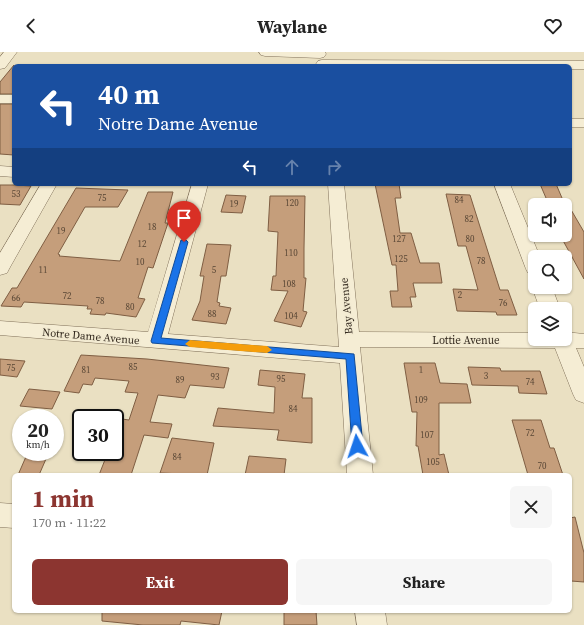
<!DOCTYPE html>
<meta charset="utf-8">
<style>
body{margin:0;font-family:"Source Serif 4",serif;background:#f6f6f6;color:#222;height:100vh;display:flex;flex-direction:column;font-size:15px;white-space:nowrap}
*{box-sizing:border-box;margin:0}
p{font-size:13px;color:#767676}
.icon{flex:none;width:22px;height:22px;fill:none;stroke:currentColor;stroke-width:2;stroke-linecap:round;stroke-linejoin:round}
.map{position:relative;flex:1;overflow:hidden}
.panel{position:absolute;left:12px;top:421px;width:560px;height:140px;display:flex;flex-direction:column;background:#fff;border-radius:6px;box-shadow:0 1px 3px #0004}
.panel>*{flex:none}
.guide{position:absolute;left:12px;top:12px;width:560px;height:122px;border-radius:6px;box-shadow:0 1px 3px #0004;background:#1a4fa0;color:#fff;overflow:hidden}
.buttons{position:absolute;left:528px;top:146px;display:grid;gap:8px}
.buttons a{display:grid;place-items:center;width:44px;height:44px;border-radius:6px;background:#fff;box-shadow:0 1px 3px #0004;font-size:20px}
.speed{position:absolute;left:12px;top:357px;display:flex;gap:8px;font-size:20px;font-weight:700;text-align:center}
.speed>*{display:grid;place-content:center;width:52px;height:52px;border-radius:50%;background:#fff;box-shadow:0 1px 3px #0004;line-height:1}
.speed small{font-size:10px;font-weight:400}
.speed .limit{border:2px solid #111;border-radius:6px;background:#fff;color:#111}
.pin{position:absolute;display:grid;place-items:center;width:34px;height:34px;color:#fff;margin:-41px -17px;border-radius:50% 50% 50% 0;rotate:-45deg;box-shadow:0 0 4px #0007}
.pin .icon{rotate:45deg}
.me{position:absolute;width:44px;margin:-22px;rotate:355deg;stroke-linejoin:round;filter:drop-shadow(0 0 3px #0008)}
.turn{display:flex;align-items:center;gap:14px;height:84px;padding:0 20px;font-size:18px}
.turn .icon{width:52px;height:52px;stroke-width:2.5}
.turn b{display:block;font-size:28px;line-height:34px}
.lanes{display:flex;align-items:center;height:38px;padding:0 20px;background:#0003;justify-content:center;gap:20px;direction:ltr}
.lanes .off{opacity:.35}
.round{display:grid;place-items:center;flex:none;width:42px;height:42px;border-radius:6px;background:#f6f6f6}
.overview{display:flex;align-items:center;justify-content:space-between;height:68px;padding:0 20px}
h1{font-size:24px;font-weight:700;line-height:30px;color:#8c3530}
.button{display:flex;gap:8px;margin-top:auto;padding:8px 20px}
.button a{flex:1;height:46px;border-radius:6px;background:#8c3530;color:#fff;font-size:16px;font-weight:700;line-height:46px;text-align:center}
.button a+a{background:#f6f6f6;color:#222}
header{display:flex;justify-content:space-between;align-items:center;height:52px;padding:0 20px;background:#fff;font-size:18px;font-weight:700}
.map>svg:first-child{display:block}
</style>
<header><svg class="icon" aria-label="back" viewBox="0 0 24 24"><path d="M15 5l-7 7 7 7"/></svg>Waylane<svg class="icon" aria-label="heart" viewBox="0 0 24 24"><path d="M12 20l-8-8c-3-5 5-10 8-4 3-6 11-1 8 4z"/></svg></header>
<div class="map">
<svg width="584" height="573" viewBox="0 0 584 573">
<rect width="100%" height="100%" fill="#eae0c2"/>
<path fill="#c59e7b" stroke="#7f5e43" d="M 14,13 L 14,42 L 0,42 L 0,30 Z
M 0,52 L 14,52 L 14,103 L 0,102 Z
M 375,132 L 399,132 L 401,146 L 395,146 L 400,181 L 411,181 L 420,211 L 439,211 L 442,231 L 413,231 L 416,245 L 410,245 L 412,255 L 392,255 L 390,239 L 398,239 L 396,213 L 392,213 Z
M 540,132 L 556,132 L 565,153 L 549,153 Z
M 0,133 L 16,133 L 31,134 L 20,153 L 0,152 Z
M 76,136 L 128,138 L 118,155 L 85,155 L 58,202 L 60,203 L 59,204 L 120,209 L 148,140 L 173,140 L 165,171 L 168,171 L 153,216 L 148,215 L 138,246 L 145,247 L 136,265 L 106,261 L 105,263 L 90,262 L 92,257 L 87,257 L 88,254 L 24,250 L 21,255 L 1,254 L 12,236 L 17,236 Z
M 446,142 L 470,143 L 500,238 L 508,238 L 517,263 L 497,263 L 496,260 L 457,259 L 453,237 L 478,238 L 466,194 L 458,194 Z
M 226,143 L 246,144 L 242,161 L 221,160 Z
M 270,144 L 305,144 L 304,196 L 304,226 L 306,226 L 303,259 L 307,260 L 301,275 L 274,269 L 288,239 L 271,238 L 273,224 L 276,224 L 278,180 L 268,179 Z
M 565,154 L 570,165 L 570,156 L 584,180 L 584,227 L 560,183 L 565,183 Z
M 207,192 L 231,193 L 226,224 L 221,224 L 217,250 L 220,251 L 219,254 L 231,256 L 226,272 L 192,268 L 200,249 L 204,224 L 200,224 Z
M 81,303 L 147,307 L 229,316 L 224,336 L 190,333 L 185,346 L 158,343 L 150,370 L 172,372 L 168,386 L 144,383 L 131,423 L 99,423 L 108,400 L 115,400 L 115,366 L 129,368 L 138,341 L 125,340 L 129,329 L 95,326 L 92,333 L 83,332 L 79,341 L 64,339 Z
M 0,307 L 25,309 L 17,325 L 0,323 Z
M 404,311 L 435,311 L 440,331 L 467,332 L 471,351 L 439,351 L 439,403 L 444,402 L 449,423 L 423,423 L 418,394 L 416,394 L 417,360 L 412,360 Z
M 468,315 L 500,316 L 501,319 L 540,319 L 547,342 L 519,341 L 518,334 L 472,333 Z
M 260,318 L 305,322 L 302,346 L 312,346 L 312,391 L 277,388 L 279,378 L 213,374 L 218,356 L 274,361 L 275,335 L 258,333 Z
M 29,337 L 60,340 L 52,357 L 20,354 Z
M 512,368 L 541,368 L 550,396 L 554,396 L 563,423 L 528,423 Z
M 172,386 L 214,391 L 207,423 L 160,421 Z
M 28,400 L 49,400 L 39,423 L 18,423 Z
M 249,404 L 286,407 L 284,423 L 245,423 Z
M 575,465 L 584,501 L 584,530 L 571,529 L 570,523 L 570,466 Z
M 102,559 L 222,559 L 219,573 L 181,569 L 180,573 L 143,573 L 102,569 Z
M 284,559 L 316,559 L 317,573 L 284,573 Z"/>
<g fill="none" stroke-linecap="round" stroke-linejoin="round">
<defs>
<path id="minor" d="M 4,0 L 17,0 L 5,16 L 0,17 L 0,5 Z
M 259,0 L 325,0 L 326,2 L 324,5 L 320,6 L 265,4 L 261,3 Z
M 322,8 L 584,9 L 584,17 L 570,17 L 570,14 L 317,14 L 316,12 L 318,9 Z
M 0,43 L 14,43 L 14,51 L 0,51 Z
M 570,67 L 584,67 L 584,75 L 570,75 Z
M 0,114 L 14,115 L 14,125 L 0,124 Z
M 41,132 L 57,132 L 9,217 L 7,221 L 0,223 L 0,201 Z
M 192,132 L 208,132 L 168,282 L 339,295 L 328,132 L 344,132 L 359,280 L 535,281 L 535,287 L 565,287 L 565,280 L 584,282 L 584,296 L 576,296 L 584,315 L 584,351 L 576,348 L 573,342 L 555,296 L 360,295 L 373,423 L 347,423 L 340,311 L 0,283 L 0,269 L 148,280 Z
M 494,132 L 510,132 L 540,205 L 535,205 L 535,223 L 528,221 L 526,217 Z
M 535,231 L 535,235 L 552,235 L 560,257 L 540,257 L 532,235 Z
M 0,451 L 14,452 L 14,476 L 0,475 Z
M 355,559 L 385,559 L 387,573 L 357,573 Z"/>
</defs>
<use href="#minor" stroke="#82725b" stroke-width="1"/>
<use href="#minor" fill="#f5edd4" fill-rule="evenodd"/>
</g>
<path fill="#1a73e8" stroke="#114b97" d="M 181,188 L 186,188 L 188,190 L 161,286 L 354,302 L 363,394 L 361,397 L 357,398 L 354,397 L 352,394 L 346,307 L 152,291 L 151,289 Z"/>
<path fill="#f59e0b" d="M 190,288 L 267,294 L 272,298 L 267,301 L 190,295 L 185,292 Z"/>
<g text-anchor="middle" stroke-width="3" stroke-linejoin="round" paint-order="stroke">
<g font-size="9" fill="#584635">
<text x="16" y="145">53</text>
<text x="102" y="149">75</text>
<text x="459" y="151">84</text>
<text x="292" y="154">120</text>
<text x="234" y="155">19</text>
<text x="469" y="170">82</text>
<text x="152" y="178">18</text>
<text x="61" y="182">19</text>
<text x="399" y="190">127</text>
<text x="470" y="190">80</text>
<text x="142" y="195">12</text>
<text x="291" y="204">110</text>
<text x="401" y="210">125</text>
<text x="481" y="212">78</text>
<text x="140" y="213">10</text>
<text x="43" y="221">11</text>
<text x="214" y="221">5</text>
<text x="289" y="235">108</text>
<text x="460" y="246">2</text>
<text x="67" y="247">72</text>
<text x="16" y="249">66</text>
<text x="100" y="252">78</text>
<text x="503" y="254">76</text>
<text x="130" y="258">80</text>
<text x="212" y="265">88</text>
<text x="291" y="267">104</text>
<text x="133" y="318">85</text>
<text x="11" y="319">75</text>
<text x="86" y="321">81</text>
<text x="421" y="321">1</text>
<text x="486" y="327">3</text>
<text x="215" y="328">93</text>
<text x="281" y="330">95</text>
<text x="180" y="331">89</text>
<text x="530" y="333">74</text>
<text x="421" y="351">109</text>
<text x="293" y="360">84</text>
<text x="530" y="384">72</text>
<text x="427" y="386">107</text>
<text x="177" y="408">84</text>
<text x="433" y="413">105</text>
<text x="542" y="417">70</text>
</g>
<g font-size="11" fill="#33291e" stroke="#f2ead1">
<text transform="translate(346 254) rotate(-95)" y="4">Bay Avenue</text>
<text transform="translate(91 284) rotate(5)" y="4">Notre Dame Avenue</text>
<text x="466" y="292">Lottie Avenue</text>
</g>
</g>
</svg>
<div class="buttons">
<a><svg class="icon" aria-label="sound" viewBox="0 0 24 24"><path d="M4 9h4l5-4v14l-5-4H4zM17 9q2 3 0 6"/></svg></a>
<a><svg class="icon" aria-label="search" viewBox="0 0 24 24"><circle cx="10" cy="10" r="6"/><path d="M15 15l6 6"/></svg></a>
<a><svg class="icon" aria-label="layers" viewBox="0 0 24 24"><path d="M12 4l9 5-9 5-9-5zM3 14l9 5 9-5"/></svg></a>
</div>
<div class="speed"><div>20<small>km/h</small></div><div class="limit">30</div></div>
<div class="pin" style="left:184px;top:190px;background:#d93025"><svg class="icon" aria-label="arrive" viewBox="0 0 24 24"><path d="M6 21V4h12l-3 4 3 4H6"/></svg></div>
<svg class="me" style="left:357px;top:394px" viewBox="-20 -20 40 40"><path d="M0-17L14 15 0 8-14 15z" fill="#1a73e8" stroke="#fff" stroke-width="4"/></svg>
<div class="guide">
<div class="turn"><svg class="icon" aria-label="left" viewBox="0 0 24 24"><path d="M17 20v-9H6M10 6l-5 5 5 5"/></svg><div><b>40 m</b>Notre Dame Avenue</div></div>
<div class="lanes"><svg class="icon" aria-label="left" viewBox="0 0 24 24"><path d="M17 20v-9H6M10 6l-5 5 5 5"/></svg><svg class="icon off" aria-label="ahead" viewBox="0 0 24 24"><path d="M12 20V5M6 11l6-6 6 6"/></svg><svg class="icon off" aria-label="right" viewBox="0 0 24 24"><path d="M7 20v-9h11M14 6l5 5-5 5"/></svg></div>
</div>
<section class="panel">
<div class="overview"><div><h1>1 min</h1><p>170 m · 11:22</p></div><a class="round"><svg class="icon" aria-label="close" viewBox="0 0 24 24"><path d="M6 6l12 12M18 6L6 18"/></svg></a></div>
<div class="button"><a>Exit</a><a>Share</a></div>
</section>
</div>
